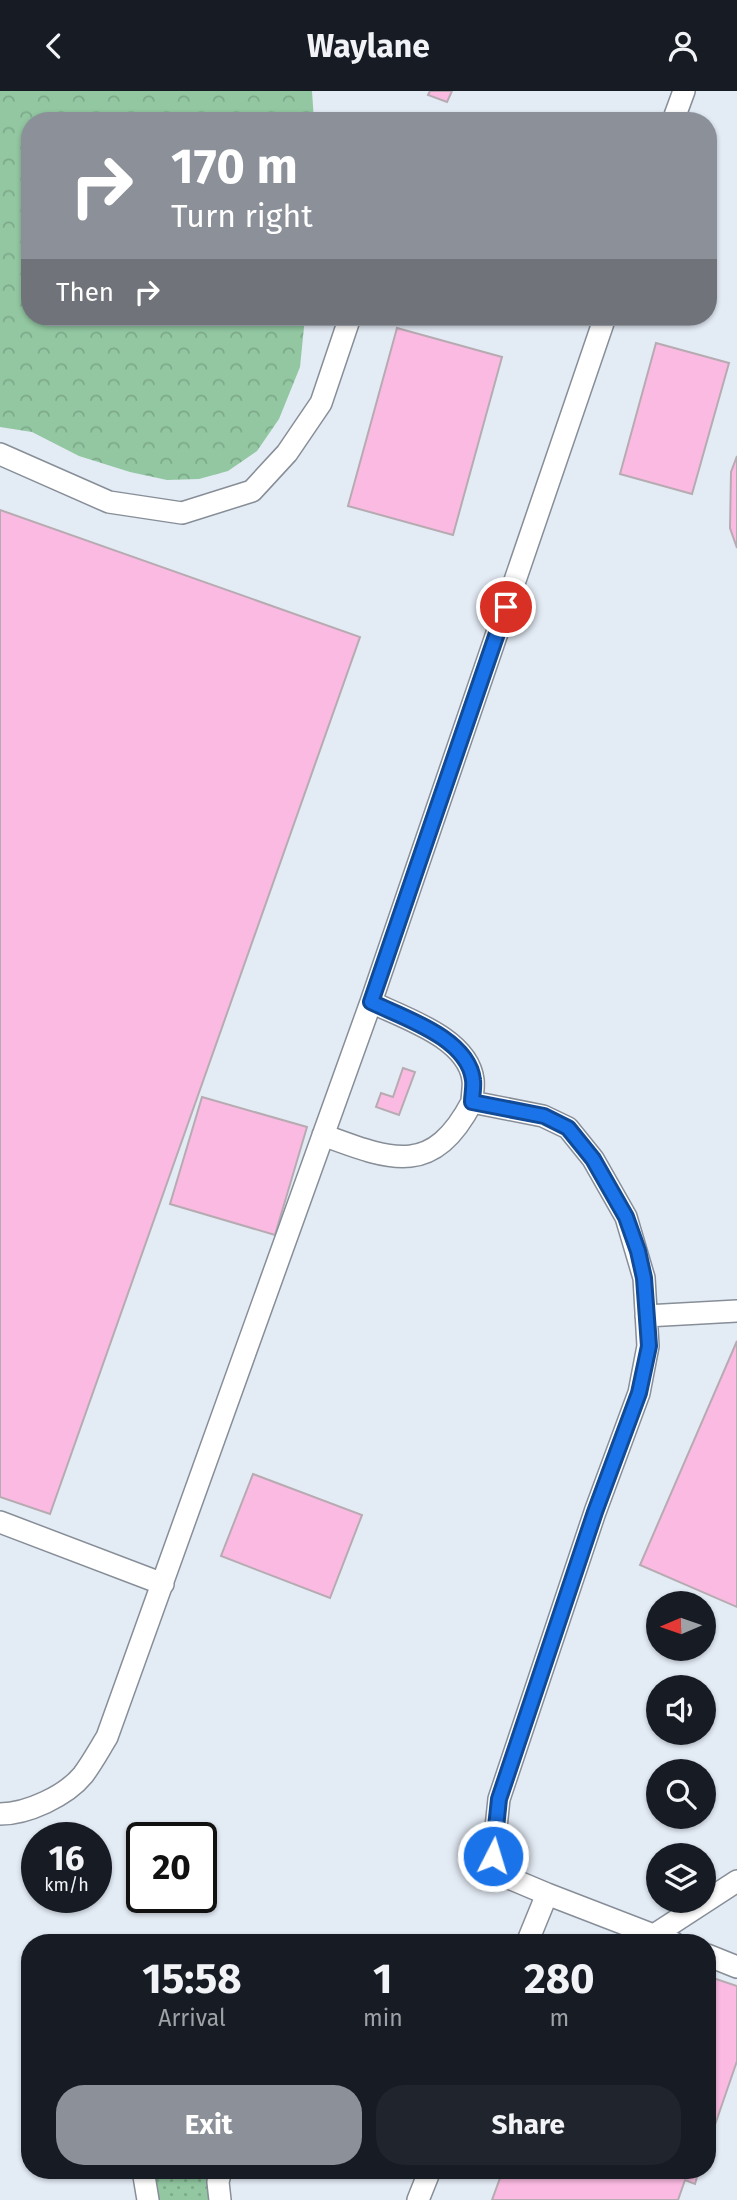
<!DOCTYPE html>
<style>
body{margin:0;font-family:"Fira Sans",sans-serif;background:#20242c;color:#f1f3f6;height:100vh;display:flex;flex-direction:column;font-size:26px;white-space:nowrap}
*{box-sizing:border-box;margin:0}
p{font-size:23px;color:#9ea1a6}
.icon{flex:none;width:38px;height:38px;fill:none;stroke:currentColor;stroke-width:2;stroke-linecap:round;stroke-linejoin:round}
.map{position:relative;flex:1;overflow:hidden}
.side{position:absolute;left:21px;top:1843px;width:695px;height:245px;display:flex;flex-direction:column;background:#171b24;border-radius:28px;box-shadow:0 2px 5px #0004}
.side>*{flex:none}
.top-card{position:absolute;left:21px;top:21px;width:696px;height:214px;border-radius:28px;box-shadow:0 2px 5px #0004;background:#8c9099;color:#fff;overflow:hidden}
.needle{width:46px;rotate:268deg}
.tools{position:absolute;left:646px;top:1500px;display:grid;gap:14px}
.tools a{display:grid;place-items:center;width:70px;height:70px;border-radius:50%;background:#171b24;box-shadow:0 2px 5px #0004;font-size:35px}
.speed{position:absolute;left:21px;top:1731px;display:flex;gap:14px;font-size:35px;font-weight:700;text-align:center}
.speed>*{display:grid;place-content:center;width:91px;height:91px;border-radius:50%;background:#171b24;box-shadow:0 2px 5px #0004;line-height:1}
.speed small{font-size:18px;font-weight:400}
.speed .limit{border:4px solid #111;border-radius:10px;background:#fff;color:#111}
.pin{position:absolute;display:grid;place-items:center;width:60px;height:60px;color:#fff;margin:-30px;border:4px solid #fff;border-radius:50%;box-shadow:0 2px 7px #0007}
.me{position:absolute;width:77px;margin:-38px;rotate:5deg;stroke-linejoin:round;filter:drop-shadow(0 0 5px #0008)}
.turn{display:flex;align-items:center;gap:24px;height:147px;padding:0 35px;font-size:32px}
.turn .icon{width:91px;height:91px;stroke-width:2.5}
.turn b{display:block;font-size:49px;line-height:60px}
.then{display:flex;align-items:center;height:66px;padding:0 35px;background:#0003;gap:14px;font-size:26px}
.eta{display:flex;justify-content:space-evenly;align-items:center;height:119px;text-align:center}
.eta b{font-size:42px;font-weight:700;line-height:49px}
.button{display:flex;gap:14px;margin-top:auto;padding:14px 35px}
.button a{flex:1;height:80px;border-radius:28px;background:#8c9099;color:#fff;font-size:28px;font-weight:700;line-height:80px;text-align:center}
.button a+a{background:#20242c;color:#f1f3f6}
header{display:flex;justify-content:space-between;align-items:center;height:91px;padding:0 35px;background:#171b24;font-size:32px;font-weight:700}
.map>svg:first-child{display:block}
</style>
<header><svg class="icon" aria-label="back" viewBox="0 0 24 24"><path d="M15 5l-7 7 7 7"/></svg>Waylane<svg class="icon" aria-label="person" viewBox="0 0 24 24"><circle cx="12" cy="8" r="4"/><path d="M4 21q1-7 8-7t8 7"/></svg></header>
<div class="map">
<svg width="737" height="2109" viewBox="0 0 737 2109">
<defs>
<pattern id="grass-dots" width="8" height="8" patternUnits="userSpaceOnUse" patternTransform="scale(1.75)"><rect width="8" height="8" fill="#92c7a1"/><path d="M2 2h.1M6 6h.1" fill="none" stroke="#7daa8a" stroke-width="1.8" stroke-linecap="round"/></pattern>
<pattern id="forest-crowns" width="20" height="18" patternUnits="userSpaceOnUse" patternTransform="scale(1.75)"><rect width="20" height="18" fill="#92c7a1"/><path d="M2 6a3 3 0 1 1 6 0M12 15a3 3 0 1 1 6 0" fill="none" stroke="#7daa8a"/></pattern>
</defs>
<rect width="100%" height="100%" fill="#e3ebf5"/>
<path fill="url(#grass-dots)" d="M 143,2079 L 221,2079 L 220,2109 L 148,2109 Z"/>
<path fill="url(#forest-crowns)" d="M 0,0 L 312,0 L 314,30 L 30,30 L 30,226 L 305,226 L 300,276 L 279,328 L 257,360 L 228,380 L 199,388 L 167,389 L 130,381 L 79,365 L 32,341 L 0,336 Z"/>
<path fill="#fbbae2" stroke="#b7abb2" stroke-width="2" d="M 430,0 L 452,0 L 447,11 L 428,4 Z
M 397,237 L 502,266 L 453,444 L 348,415 Z
M 656,252 L 729,272 L 692,403 L 620,383 Z
M 737,365 L 737,457 L 730,437 L 731,381 Z
M 0,419 L 360,546 L 50,1423 L 0,1406 Z
M 403,977 L 415,981 L 399,1024 L 376,1016 L 381,1002 L 393,1006 Z
M 202,1006 L 307,1036 L 275,1144 L 170,1113 Z
M 737,1250 L 737,1516 L 640,1474 Z
M 253,1383 L 362,1424 L 330,1507 L 221,1465 Z
M 707,1885 L 737,1895 L 737,1970 L 707,2057 Z
M 503,2079 L 699,2079 L 695,2093 L 685,2089 L 678,2109 L 492,2109 Z"/>
<g fill="none" stroke-linecap="round" stroke-linejoin="round">
<defs>
<path id="service" d="M 673,30 L 684,0
M 0,363 L 109,411 L 182,422 L 252,400 L 287,362 L 321,312 L 350,226
M 371,911 C 404,927 468,947 473,989 C 474,996 472,1004 472,1011 L 543,1025 L 568,1037 L 593,1068 L 626,1126 L 644,1187 L 648,1255 L 639,1302 L 595,1421 L 499,1708 L 493,1765 L 497,1778 L 509,1787 L 547,1803
M 323,1044 C 391,1069 432,1087 472,1011
M 646,1225 L 737,1220
M 0,1431 L 163,1493
M 0,1723 C 27,1723 66,1705 83,1684 C 92,1672 99,1659 107,1646 L 371,911 L 605,226
M 654,1844 L 737,1790
M 527,1852 L 547,1803 L 674,1852
M 707,1864 L 737,1876
M 143,2079 L 148,2109
M 220,2109 L 218,2091 L 221,2079
M 418,2109 L 430,2079"/>
</defs>
<use href="#service" stroke="#878e97" stroke-width="24"/>
<use href="#service" stroke="#fff" stroke-width="21"/>
</g>
<g fill="none" stroke-linecap="round" stroke-linejoin="round">
<defs>
<path id="route" d="M 493,1765 L 499,1708 L 595,1421 L 639,1302 L 649,1255 L 644,1187 L 638,1160 L 626,1126 L 593,1068 L 568,1037 L 544,1025 L 472,1011 C 472,1004 474,996 473,989 C 468,947 404,927 371,911 L 506,516"/>
</defs>
<use href="#route" stroke="#114b97" stroke-width="18"/>
<use href="#route" stroke="#1a73e8" stroke-width="12"/>
</g>
</svg>
<div class="tools">
<a><svg class="needle" viewBox="-14 -14 28 28"><path d="M0-13l5 13h-10z" fill="#e53935"/><path d="M0 13l5-13h-10z" fill="#9ea1a6"/></svg></a>
<a><svg class="icon" aria-label="sound" viewBox="0 0 24 24"><path d="M4 9h4l5-4v14l-5-4H4zM17 9q2 3 0 6"/></svg></a>
<a><svg class="icon" aria-label="search" viewBox="0 0 24 24"><circle cx="10" cy="10" r="6"/><path d="M15 15l6 6"/></svg></a>
<a><svg class="icon" aria-label="layers" viewBox="0 0 24 24"><path d="M12 4l9 5-9 5-9-5zM3 14l9 5 9-5"/></svg></a>
</div>
<div class="speed"><div>16<small>km/h</small></div><div class="limit">20</div></div>
<div class="pin" style="left:506px;top:516px;background:#d93025"><svg class="icon" aria-label="arrive" viewBox="0 0 24 24"><path d="M6 21V4h12l-3 4 3 4H6"/></svg></div>
<svg class="me" style="left:493px;top:1765px" viewBox="-20 -20 40 40"><circle r="17" fill="#1a73e8" stroke="#fff" stroke-width="3"/><path d="M0-11L8 9 0 5-8 9z" fill="#fff"/></svg>
<div class="top-card">
<div class="turn"><svg class="icon" aria-label="right" viewBox="0 0 24 24"><path d="M7 20v-9h11M14 6l5 5-5 5"/></svg><div><b>170 m</b>Turn right</div></div>
<div class="then">Then<svg class="icon" aria-label="right" viewBox="0 0 24 24"><path d="M7 20v-9h11M14 6l5 5-5 5"/></svg></div>
</div>
<section class="side">
<div class="eta">
<div><b>15:58</b><p>Arrival</p></div>
<div><b>1</b><p>min</p></div>
<div><b>280</b><p>m</p></div>
</div>
<div class="button"><a>Exit</a><a>Share</a></div>
</section>
</div>
